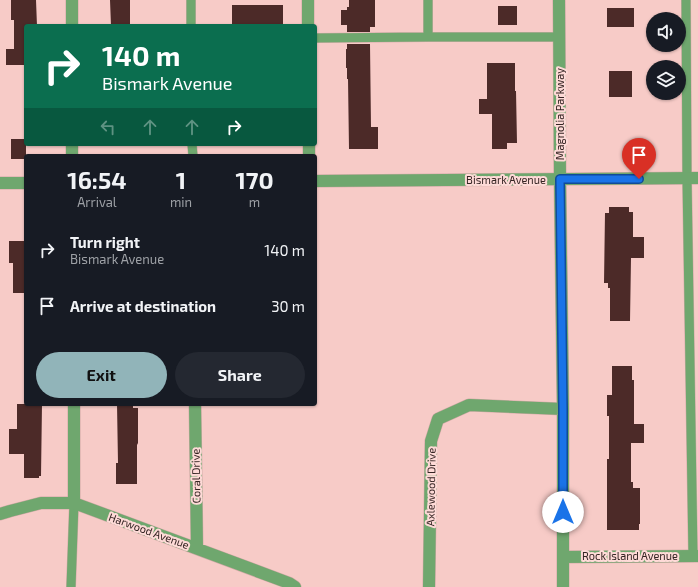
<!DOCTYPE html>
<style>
body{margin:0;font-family:"Exo 2",sans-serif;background:#242831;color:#f1f3f6;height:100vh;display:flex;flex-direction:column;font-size:15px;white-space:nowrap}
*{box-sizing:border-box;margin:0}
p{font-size:13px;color:#9ea1a6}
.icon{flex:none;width:22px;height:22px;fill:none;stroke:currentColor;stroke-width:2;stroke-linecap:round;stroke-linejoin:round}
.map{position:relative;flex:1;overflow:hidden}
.side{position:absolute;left:24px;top:154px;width:293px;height:252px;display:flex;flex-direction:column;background:#171b24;border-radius:4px;box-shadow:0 1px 3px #0004}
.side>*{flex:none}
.guide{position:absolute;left:24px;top:24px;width:293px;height:122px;border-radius:4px;box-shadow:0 1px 3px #0004;background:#0b6e4f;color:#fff;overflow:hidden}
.controls{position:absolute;left:646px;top:12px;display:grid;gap:8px}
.controls a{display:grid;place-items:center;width:40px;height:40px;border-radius:50%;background:#171b24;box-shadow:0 1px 3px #0004;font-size:20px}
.pin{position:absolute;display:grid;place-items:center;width:34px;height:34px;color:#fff;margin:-41px -17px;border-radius:50% 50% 50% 0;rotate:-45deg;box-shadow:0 0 4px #0007}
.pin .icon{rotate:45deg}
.me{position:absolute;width:44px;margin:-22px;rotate:0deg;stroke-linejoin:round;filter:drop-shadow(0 0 3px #0008)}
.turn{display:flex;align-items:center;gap:14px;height:84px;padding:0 12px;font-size:18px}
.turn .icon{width:52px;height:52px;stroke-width:2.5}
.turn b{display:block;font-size:28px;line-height:34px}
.lanes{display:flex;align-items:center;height:38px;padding:0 12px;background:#0003;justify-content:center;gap:20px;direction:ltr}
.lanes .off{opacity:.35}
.eta{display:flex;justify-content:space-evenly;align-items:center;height:68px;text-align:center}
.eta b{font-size:24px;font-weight:700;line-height:28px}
.button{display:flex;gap:8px;margin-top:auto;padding:8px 12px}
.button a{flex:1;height:46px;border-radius:24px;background:#91b4b9;color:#111;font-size:16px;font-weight:700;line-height:46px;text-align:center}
.button a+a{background:#242831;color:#f1f3f6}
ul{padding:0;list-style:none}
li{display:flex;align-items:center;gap:12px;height:56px;padding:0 12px}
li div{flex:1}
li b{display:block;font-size:15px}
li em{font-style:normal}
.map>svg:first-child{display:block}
</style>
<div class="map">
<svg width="698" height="587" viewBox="0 0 698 587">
<rect width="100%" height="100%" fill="#f7cbc7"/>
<path fill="#4c2a28" d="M 11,0 L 36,0 L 37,26 L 26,26 L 26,65 L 6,65 L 6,49 L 14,49 L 14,20 L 11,20 Z
M 110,0 L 130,0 L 130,26 L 111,26 Z
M 349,0 L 375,0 L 375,27 L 370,27 L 370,32 L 347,32 L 347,25 L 341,25 L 341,10 L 347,10 L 347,7 L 349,7 Z
M 232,5 L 283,5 L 283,26 L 232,26 Z
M 498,6 L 517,6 L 517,25 L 498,25 Z
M 607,8 L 634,8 L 634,27 L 607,27 Z
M 347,44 L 370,44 L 371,127 L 378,127 L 378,149 L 349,149 L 348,79 L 347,79 L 347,68 L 346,68 L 346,49 L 347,49 Z
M 487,63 L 515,63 L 515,91 L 516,91 L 517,143 L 507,143 L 507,149 L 492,149 L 492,114 L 479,114 L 479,99 L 487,99 Z
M 609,71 L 632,71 L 632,97 L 609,97 Z
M 11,139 L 26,139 L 26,159 L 11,159 Z
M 609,207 L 629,207 L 629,212 L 633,212 L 633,237 L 644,237 L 644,258 L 631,258 L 630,321 L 610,321 L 610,288 L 608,288 L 608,283 L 604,283 L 605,213 L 609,213 Z
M 9,241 L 26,241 L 26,293 L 13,293 L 13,263 L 9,263 Z
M 612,366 L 632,366 L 632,380 L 634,380 L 634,424 L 644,424 L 644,443 L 631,443 L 631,482 L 633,482 L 633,488 L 640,488 L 640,524 L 639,524 L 639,530 L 607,530 L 607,459 L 609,459 L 609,416 L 607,416 L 607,395 L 612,395 Z
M 17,404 L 42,404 L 41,476 L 39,476 L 39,478 L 24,478 L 24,454 L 9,454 L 9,429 L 17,429 Z
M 117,404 L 133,404 L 133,408 L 138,408 L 138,443 L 137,445 L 137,484 L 116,484 L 116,463 L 118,463 Z"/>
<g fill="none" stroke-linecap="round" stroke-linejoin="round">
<defs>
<path id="lane" d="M 191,0 L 191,26
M 428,0 L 428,37 L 559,37
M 686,0 L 687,178 L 693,556
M 315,38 L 428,37
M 192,144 L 193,156
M 71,587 L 74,503"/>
<path id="street" d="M 72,0 L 72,26
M 308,0 L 308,26
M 559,0 L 560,179 L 563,409 L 563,587
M 72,144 L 72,156
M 309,144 L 309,156
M 315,181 L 698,178
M 0,183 L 26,183
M 74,404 L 74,503
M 195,404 L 197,548
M 0,514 L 10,511 L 41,503 L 74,503 L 289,583 L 295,587
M 563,557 L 698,556
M 429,587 L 431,441 L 438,419 L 469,405 L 563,409"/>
</defs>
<use href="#lane" stroke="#d0aaa6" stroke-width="10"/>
<use href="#street" stroke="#d0aaa6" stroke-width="13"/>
<use href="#lane" stroke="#6fa76e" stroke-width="9"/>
<use href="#street" stroke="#6fa76e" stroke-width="12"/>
</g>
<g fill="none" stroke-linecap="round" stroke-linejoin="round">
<defs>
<path id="route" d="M 563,512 L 563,409 L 560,179 L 639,179"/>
</defs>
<use href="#route" stroke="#114b97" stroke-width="10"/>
<use href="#route" stroke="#1a73e8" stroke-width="7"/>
</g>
<g text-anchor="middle" stroke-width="4" stroke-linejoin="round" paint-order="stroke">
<g font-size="11" fill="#342423" stroke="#fedad7">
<text transform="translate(560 114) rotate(-90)" y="4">Magnolia Parkway</text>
<text x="506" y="184">Bismark Avenue</text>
<text transform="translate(196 476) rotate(-91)" y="4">Coral Drive</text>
<text transform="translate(431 487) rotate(-89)" y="4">Axlewood Drive</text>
<text transform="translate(149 531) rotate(20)" y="4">Harwood Avenue</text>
<text x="630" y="560">Rock Island Avenue</text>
</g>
</g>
</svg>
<div class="controls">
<a><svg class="icon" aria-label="sound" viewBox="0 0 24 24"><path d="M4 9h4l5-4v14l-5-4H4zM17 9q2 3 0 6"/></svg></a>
<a><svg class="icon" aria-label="layers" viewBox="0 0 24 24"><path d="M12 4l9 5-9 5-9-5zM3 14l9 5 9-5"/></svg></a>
</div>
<div class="pin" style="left:639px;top:179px;background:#d93025"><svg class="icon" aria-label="arrive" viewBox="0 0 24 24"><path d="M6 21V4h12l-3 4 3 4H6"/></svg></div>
<svg class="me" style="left:563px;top:512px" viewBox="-20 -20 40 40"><circle r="19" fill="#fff"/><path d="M0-13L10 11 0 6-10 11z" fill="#1a73e8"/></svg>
<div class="guide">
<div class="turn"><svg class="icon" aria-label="right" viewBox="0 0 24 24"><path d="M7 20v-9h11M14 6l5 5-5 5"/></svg><div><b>140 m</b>Bismark Avenue</div></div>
<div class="lanes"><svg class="icon off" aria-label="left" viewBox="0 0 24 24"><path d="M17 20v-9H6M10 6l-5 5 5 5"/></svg><svg class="icon off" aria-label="ahead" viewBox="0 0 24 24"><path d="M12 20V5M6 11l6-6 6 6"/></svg><svg class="icon off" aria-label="ahead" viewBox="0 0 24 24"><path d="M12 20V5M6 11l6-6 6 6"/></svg><svg class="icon" aria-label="right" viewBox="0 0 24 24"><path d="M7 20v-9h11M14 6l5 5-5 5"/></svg></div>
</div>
<section class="side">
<div class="eta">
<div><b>16:54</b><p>Arrival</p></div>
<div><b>1</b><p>min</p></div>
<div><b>170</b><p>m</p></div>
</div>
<ul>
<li><svg class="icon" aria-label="right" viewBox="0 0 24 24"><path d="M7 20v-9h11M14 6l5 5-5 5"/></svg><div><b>Turn right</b><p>Bismark Avenue</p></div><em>140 m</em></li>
<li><svg class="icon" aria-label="arrive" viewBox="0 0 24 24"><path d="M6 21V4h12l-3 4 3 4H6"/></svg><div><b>Arrive at destination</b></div><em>30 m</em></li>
</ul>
<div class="button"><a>Exit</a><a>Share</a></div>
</section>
</div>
